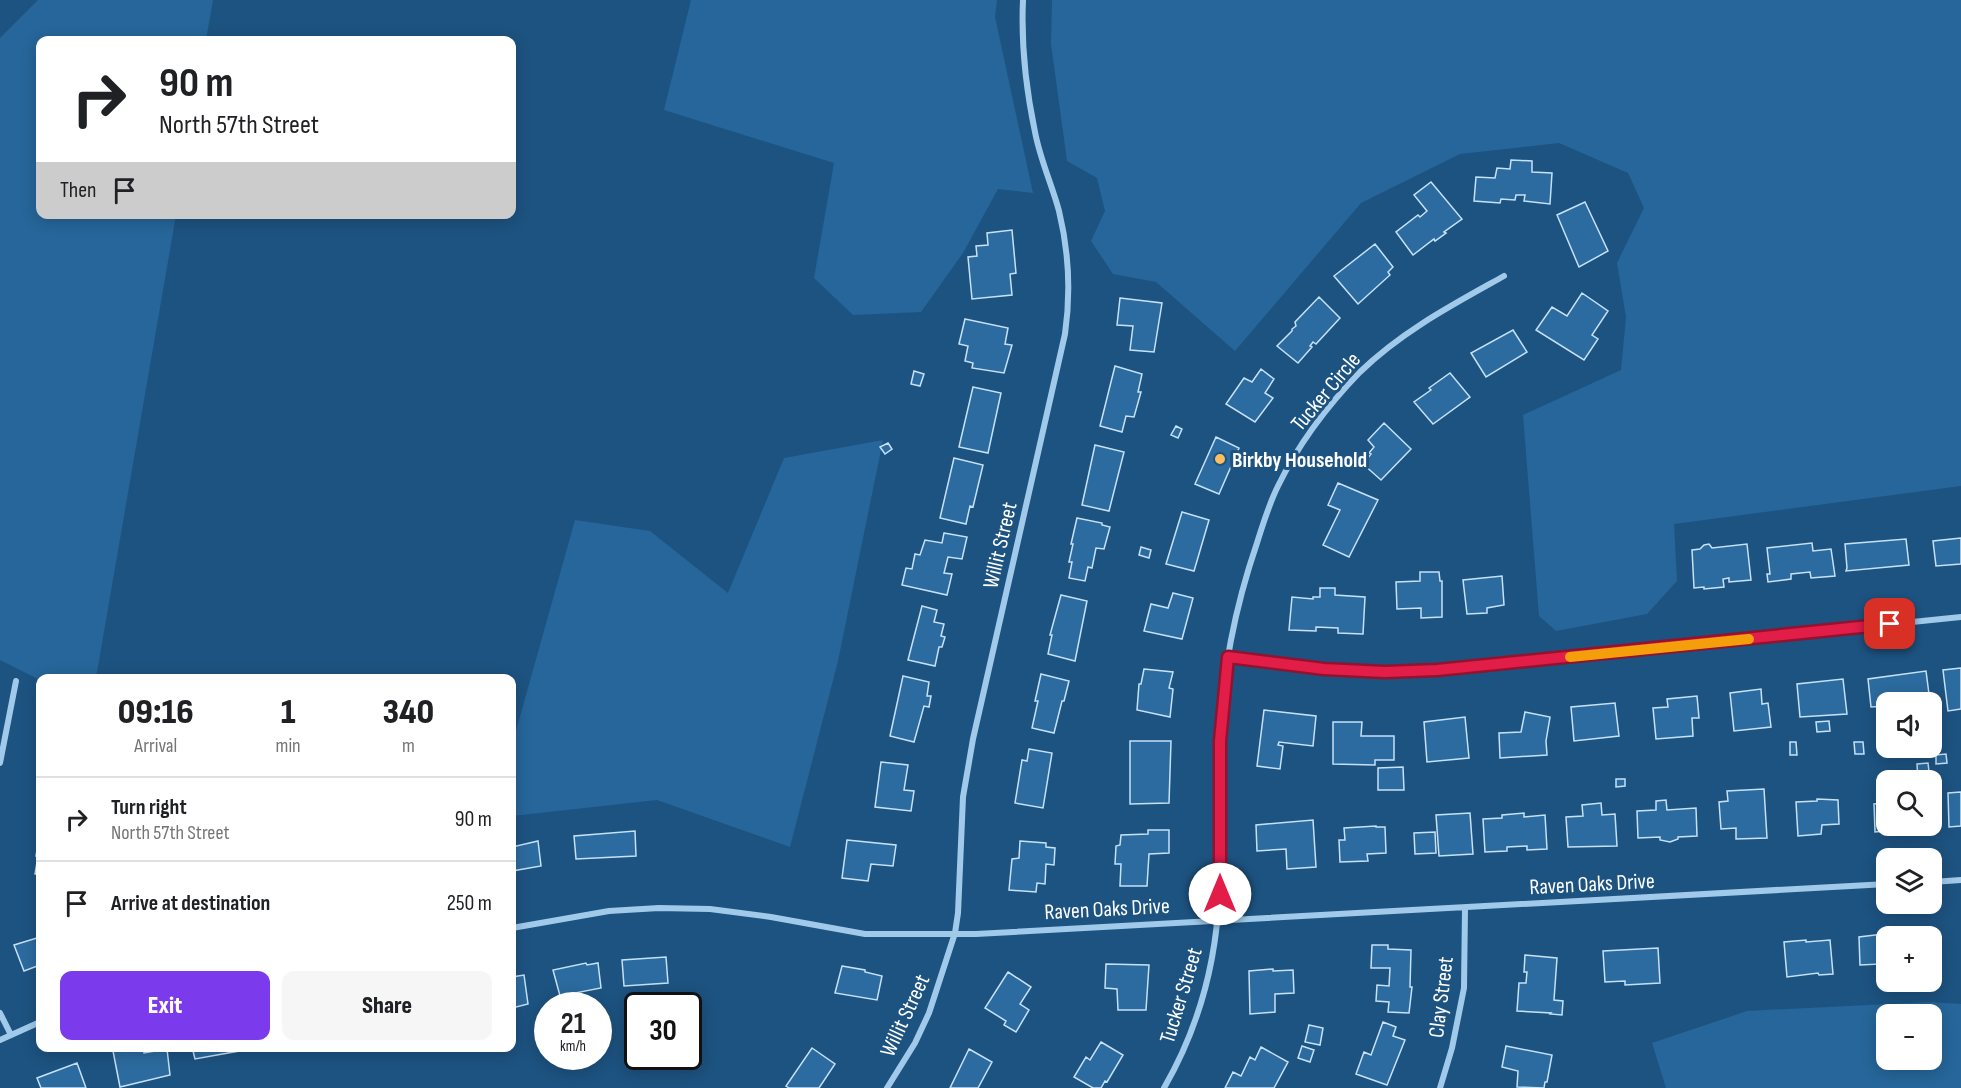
<!DOCTYPE html>
<meta charset="utf-8">
<style>
body{margin:0;font-family:"Sofia Sans Condensed",sans-serif;background:#f6f6f6;color:#202124;height:100vh;display:flex;flex-direction:column;font-size:22px;white-space:nowrap}
*{box-sizing:border-box;margin:0}
p{font-size:20px;color:#757577}
.icon{flex:none;width:33px;height:33px;fill:none;stroke:currentColor;stroke-width:2;stroke-linecap:round;stroke-linejoin:round}
.map{position:relative;flex:1;overflow:hidden}
.details{position:absolute;left:36px;top:674px;width:480px;height:378px;display:flex;flex-direction:column;background:#fff;border-radius:12px;box-shadow:0 3px 15px #0003}
.details>*{flex:none}
.guide{position:absolute;left:36px;top:36px;width:480px;height:183px;border-radius:12px;box-shadow:0 3px 15px #0003;background:#fff;color:#202124;overflow:hidden}
.fabs{position:absolute;left:1876px;top:692px;display:grid;gap:12px}
.fabs a{display:grid;place-items:center;width:66px;height:66px;border-radius:12px;background:#fff;box-shadow:0 3px 15px #0003;font-size:30px}
.speed{position:absolute;left:534px;top:992px;display:flex;gap:12px;font-size:30px;font-weight:700;text-align:center}
.speed>*{display:grid;place-content:center;width:78px;height:78px;border-radius:50%;background:#fff;box-shadow:0 3px 15px #0003;line-height:1}
.speed small{font-size:15px;font-weight:400}
.speed .limit{border:3px solid #111;border-radius:9px;background:#fff;color:#111}
.pin{position:absolute;display:grid;place-items:center;width:51px;height:51px;color:#fff;margin:-26px;border-radius:12px;box-shadow:0 3px 9px #0006}
.me{position:absolute;width:66px;margin:-33px;rotate:0deg;stroke-linejoin:round;filter:drop-shadow(0 0 4px #0008)}
.turn{display:flex;align-items:center;gap:21px;height:126px;padding:0 24px;font-size:27px}
.turn .icon{width:78px;height:78px;stroke-width:2.5}
.turn b{display:block;font-size:42px;line-height:51px}
.then{display:flex;align-items:center;height:57px;padding:0 24px;background:#0003;gap:12px;font-size:22px}
.eta{display:flex;justify-content:space-evenly;align-items:center;height:102px;text-align:center}
.eta b{font-size:36px;font-weight:800;line-height:42px}
.cta{display:flex;gap:12px;margin-top:auto;padding:12px 24px}
.cta a{flex:1;height:69px;border-radius:12px;background:#7c3aed;color:#fff;font-size:24px;font-weight:800;line-height:69px;text-align:center}
.cta a+a{background:#f6f6f6;color:#202124}
ul{padding:0;list-style:none}
li{display:flex;align-items:center;gap:18px;height:84px;padding:0 24px;border-top:2px solid #e0e0e0}
li div{flex:1}
li b{display:block;font-size:22px}
li em{font-style:normal}
.map>svg:first-child{display:block}
</style>
<div class="map">
<svg width="1961" height="1088" viewBox="0 0 1961 1088">
<rect width="100%" height="100%" fill="#1d5381"/>
<path fill="#26669a" fill-rule="evenodd" d="M 38,0 L 213,0 L 206,40 L 40,40 L 40,214 L 176,215 L 96,678 L 40,678 L 40,680 L 0,660 L 0,38 Z
M 691,0 L 997,0 L 995,17 L 1033,193 L 998,189 L 963,253 L 921,312 L 853,315 L 814,278 L 834,163 L 664,110 Z
M 1052,0 L 1961,0 L 1961,486 L 1674,524 L 1677,581 L 1647,614 L 1556,631 L 1539,616 L 1523,415 L 1621,370 L 1626,317 L 1617,263 L 1644,208 L 1628,173 L 1559,143 L 1460,154 L 1361,203 L 1235,351 L 1156,282 L 1113,274 L 1091,241 L 1105,211 L 1097,178 L 1067,161 L 1051,44 Z
M 883,440 L 838,661 L 790,847 L 657,800 L 512,816 L 512,745 L 575,520 L 650,531 L 728,593 L 784,458 Z
M 1929,1002 L 1961,1004 L 1961,1088 L 1666,1088 L 1652,1043 L 1747,1011 ZM 1887,1014 L 1932,1014 L 1932,1059 L 1887,1059 Z"/>
<path fill="#2c6b9f" stroke="#c6e1f7" stroke-width="1.5" d="M 1511,160 L 1532,161 L 1532,172 L 1552,173 L 1550,204 L 1524,201 L 1525,195 L 1516,195 L 1515,200 L 1501,199 L 1500,203 L 1474,201 L 1476,177 L 1495,178 L 1497,168 L 1510,169 Z
M 1431,182 L 1462,219 L 1444,232 L 1446,233 L 1435,241 L 1434,239 L 1413,255 L 1396,232 L 1418,215 L 1420,217 L 1427,211 L 1414,195 Z
M 1585,202 L 1608,251 L 1579,267 L 1557,215 Z
M 1012,230 L 1016,273 L 1010,274 L 1012,295 L 972,299 L 968,257 L 977,256 L 976,246 L 988,245 L 987,233 Z
M 1375,244 L 1393,267 L 1388,272 L 1390,275 L 1358,304 L 1334,276 Z
M 1582,293 L 1608,311 L 1592,335 L 1598,339 L 1584,360 L 1536,330 L 1552,307 L 1567,316 Z
M 1319,297 L 1340,318 L 1316,344 L 1313,342 L 1310,346 L 1312,347 L 1298,363 L 1277,346 L 1292,331 L 1292,329 L 1296,326 L 1295,322 Z
M 1120,298 L 1162,303 L 1154,352 L 1130,350 L 1133,326 L 1117,325 Z
M 965,319 L 1008,328 L 1005,344 L 1012,345 L 1004,373 L 972,368 L 973,363 L 965,361 L 968,346 L 959,344 Z
M 1513,330 L 1527,352 L 1486,377 L 1471,353 Z
M 1115,366 L 1142,374 L 1138,392 L 1141,392 L 1134,417 L 1126,416 L 1122,432 L 1100,426 Z
M 1261,369 L 1274,379 L 1265,393 L 1273,398 L 1255,422 L 1226,404 L 1244,378 L 1252,382 Z
M 914,371 L 924,374 L 920,386 L 911,384 Z
M 1450,373 L 1470,397 L 1433,424 L 1414,402 L 1431,390 L 1429,388 Z
M 973,387 L 1001,393 L 988,453 L 959,447 Z
M 1384,423 L 1411,449 L 1381,480 L 1363,464 L 1371,454 L 1369,453 L 1374,447 L 1368,440 Z
M 1176,426 L 1182,429 L 1178,438 L 1171,435 Z
M 1216,437 L 1239,448 L 1219,494 L 1195,484 Z
M 888,443 L 892,449 L 885,454 L 880,447 Z
M 1095,445 L 1124,452 L 1109,511 L 1082,505 Z
M 954,458 L 983,465 L 973,507 L 970,506 L 966,524 L 940,518 Z
M 1338,483 L 1378,500 L 1349,557 L 1323,545 L 1340,510 L 1328,505 Z
M 1182,512 L 1209,520 L 1194,571 L 1166,564 Z
M 1077,518 L 1102,523 L 1102,525 L 1110,527 L 1104,549 L 1096,548 L 1092,568 L 1088,567 L 1085,581 L 1069,578 L 1072,562 L 1069,562 L 1073,544 L 1071,544 Z
M 944,533 L 967,537 L 962,559 L 948,557 L 944,573 L 952,574 L 947,595 L 902,585 L 906,568 L 912,569 L 915,554 L 920,555 L 925,540 L 942,543 Z
M 1961,538 L 1961,564 L 1936,566 L 1933,541 Z
M 1906,539 L 1909,565 L 1846,571 L 1847,568 L 1845,544 Z
M 1812,543 L 1813,551 L 1831,549 L 1835,576 L 1811,578 L 1810,572 L 1791,574 L 1791,579 L 1768,582 L 1767,574 L 1770,574 L 1767,548 Z
M 1709,544 L 1712,548 L 1747,544 L 1751,580 L 1729,582 L 1729,578 L 1723,579 L 1724,587 L 1704,589 L 1704,587 L 1694,588 L 1692,550 L 1700,549 L 1704,545 Z
M 1141,547 L 1151,550 L 1149,558 L 1139,555 Z
M 1420,572 L 1439,572 L 1440,581 L 1442,581 L 1442,617 L 1421,618 L 1421,608 L 1397,609 L 1396,582 L 1420,581 Z
M 1502,576 L 1504,605 L 1487,608 L 1487,613 L 1467,614 L 1463,580 Z
M 1320,588 L 1335,588 L 1335,595 L 1365,597 L 1363,634 L 1338,633 L 1338,628 L 1316,627 L 1316,631 L 1289,630 L 1292,597 L 1313,599 L 1313,597 L 1320,597 Z
M 1173,593 L 1193,598 L 1182,639 L 1144,631 L 1151,604 L 1168,608 Z
M 1061,595 L 1087,601 L 1075,661 L 1048,654 L 1052,635 L 1050,635 Z
M 922,606 L 937,610 L 934,622 L 944,624 L 941,636 L 945,637 L 942,647 L 939,647 L 935,666 L 908,660 Z
M 1961,668 L 1961,709 L 1948,711 L 1943,670 Z
M 1144,669 L 1173,672 L 1169,688 L 1173,689 L 1170,717 L 1137,710 L 1139,684 L 1141,684 Z
M 1926,671 L 1929,694 L 1915,696 L 1916,702 L 1887,702 L 1887,706 L 1871,707 L 1868,679 Z
M 1041,674 L 1069,681 L 1064,701 L 1062,701 L 1054,733 L 1032,728 L 1038,701 L 1035,701 Z
M 903,676 L 929,682 L 927,696 L 931,696 L 929,707 L 924,706 L 914,742 L 890,736 Z
M 1843,679 L 1847,714 L 1800,717 L 1797,684 Z
M 1761,689 L 1762,704 L 1768,703 L 1771,727 L 1734,731 L 1730,693 Z
M 1697,696 L 1699,718 L 1692,718 L 1693,736 L 1656,739 L 1653,708 L 1668,707 L 1667,699 Z
M 1615,703 L 1619,736 L 1574,741 L 1571,707 Z
M 1264,710 L 1316,716 L 1313,746 L 1279,742 L 1278,745 L 1283,746 L 1280,769 L 1257,766 Z
M 1525,712 L 1550,717 L 1546,741 L 1547,755 L 1500,758 L 1499,733 L 1521,732 Z
M 1465,717 L 1469,758 L 1427,762 L 1424,722 Z
M 1829,721 L 1830,731 L 1817,732 L 1816,722 Z
M 1333,722 L 1362,722 L 1361,736 L 1394,736 L 1394,760 L 1375,760 L 1375,765 L 1333,764 Z
M 1130,741 L 1171,741 L 1169,803 L 1130,804 Z
M 1790,742 L 1796,742 L 1797,755 L 1790,755 Z
M 1854,742 L 1863,742 L 1864,754 L 1855,754 Z
M 1029,749 L 1052,753 L 1043,808 L 1015,803 L 1022,760 L 1027,761 Z
M 1946,754 L 1947,763 L 1936,764 L 1936,755 Z
M 881,762 L 908,765 L 904,790 L 914,791 L 911,811 L 875,807 Z
M 1928,763 L 1930,780 L 1918,780 L 1917,764 Z
M 1403,767 L 1404,790 L 1378,790 L 1378,768 Z
M 1616,779 L 1625,779 L 1625,786 L 1616,787 Z
M 1764,789 L 1767,838 L 1736,839 L 1736,828 L 1721,829 L 1719,802 L 1728,801 L 1727,791 Z
M 1881,791 L 1887,791 L 1887,825 L 1919,825 L 1919,828 L 1875,832 L 1874,804 L 1882,803 Z
M 1961,792 L 1961,826 L 1949,827 L 1948,793 Z
M 1817,799 L 1838,800 L 1839,824 L 1822,825 L 1821,834 L 1798,836 L 1796,802 L 1817,801 Z
M 1666,800 L 1667,810 L 1696,808 L 1697,836 L 1678,837 L 1678,839 L 1670,842 L 1660,840 L 1660,837 L 1638,838 L 1637,811 L 1656,810 L 1656,801 Z
M 1601,803 L 1602,815 L 1615,814 L 1617,846 L 1568,847 L 1566,817 L 1583,816 L 1582,805 Z
M 1470,813 L 1473,854 L 1439,856 L 1436,815 Z
M 1524,813 L 1524,817 L 1545,815 L 1547,849 L 1527,850 L 1527,846 L 1507,847 L 1507,851 L 1485,852 L 1483,819 L 1502,818 L 1502,815 Z
M 1313,820 L 1316,867 L 1287,869 L 1286,849 L 1257,851 L 1256,825 Z
M 1376,826 L 1376,827 L 1385,827 L 1386,853 L 1367,854 L 1368,861 L 1340,862 L 1339,840 L 1345,840 L 1344,828 Z
M 1148,830 L 1169,830 L 1169,853 L 1149,854 L 1147,886 L 1120,886 L 1121,864 L 1115,864 L 1116,846 L 1120,845 L 1121,835 L 1148,834 Z
M 635,831 L 636,856 L 576,859 L 574,836 Z
M 1435,832 L 1436,853 L 1415,854 L 1414,833 Z
M 40,833 L 40,875 L 35,874 L 38,857 L 36,856 Z
M 847,840 L 896,845 L 893,866 L 871,864 L 868,881 L 842,878 Z
M 538,841 L 541,866 L 512,871 L 512,847 Z
M 1020,841 L 1046,843 L 1046,847 L 1055,848 L 1054,865 L 1046,864 L 1045,884 L 1037,883 L 1036,892 L 1009,890 L 1012,859 L 1019,858 Z
M 1883,934 L 1883,936 L 1893,935 L 1887,936 L 1887,981 L 1932,981 L 1932,943 L 1934,983 L 1921,984 L 1922,988 L 1904,989 L 1904,985 L 1881,986 L 1880,964 L 1860,965 L 1859,937 Z
M 40,937 L 40,965 L 24,971 L 14,945 Z
M 1806,940 L 1806,942 L 1830,940 L 1833,974 L 1819,975 L 1818,973 L 1787,977 L 1784,942 Z
M 1372,945 L 1388,945 L 1388,949 L 1411,950 L 1410,987 L 1412,987 L 1409,1013 L 1388,1012 L 1389,1002 L 1376,1001 L 1377,985 L 1389,986 L 1390,968 L 1371,968 Z
M 1658,948 L 1660,983 L 1625,985 L 1625,981 L 1605,982 L 1603,951 Z
M 1525,955 L 1557,958 L 1554,1000 L 1563,1001 L 1562,1015 L 1550,1014 L 1551,1013 L 1517,1011 L 1519,983 L 1526,983 L 1527,972 L 1524,972 Z
M 666,957 L 668,983 L 624,986 L 622,960 Z
M 586,963 L 587,965 L 598,963 L 601,988 L 560,996 L 553,970 Z
M 1106,964 L 1149,965 L 1146,1010 L 1118,1010 L 1117,989 L 1105,988 Z
M 842,966 L 865,970 L 865,972 L 882,976 L 877,1000 L 835,993 Z
M 1273,969 L 1273,971 L 1293,970 L 1294,993 L 1275,994 L 1275,1012 L 1250,1014 L 1249,971 Z
M 1008,972 L 1031,987 L 1020,1004 L 1029,1010 L 1016,1032 L 1004,1025 L 1006,1021 L 985,1008 Z
M 524,975 L 528,1004 L 512,1008 L 512,977 Z
M 1383,1022 L 1396,1027 L 1393,1036 L 1405,1040 L 1387,1085 L 1356,1074 L 1364,1052 L 1371,1055 Z
M 1309,1025 L 1323,1028 L 1320,1045 L 1305,1042 Z
M 1101,1042 L 1123,1055 L 1107,1082 L 1105,1081 L 1101,1088 L 1093,1088 L 1074,1077 L 1086,1057 L 1090,1060 Z
M 1302,1046 L 1314,1050 L 1310,1062 L 1298,1058 Z
M 1506,1046 L 1552,1055 L 1547,1082 L 1545,1082 L 1544,1088 L 1517,1087 L 1518,1071 L 1502,1067 Z
M 130,1047 L 143,1047 L 144,1053 L 167,1049 L 170,1075 L 120,1087 L 113,1051 Z
M 192,1047 L 239,1047 L 239,1051 L 195,1059 Z
M 1261,1047 L 1288,1062 L 1274,1088 L 1225,1088 L 1233,1072 L 1241,1076 L 1250,1057 L 1255,1060 Z
M 812,1048 L 835,1064 L 819,1088 L 789,1088 L 786,1086 Z
M 969,1049 L 992,1062 L 978,1088 L 950,1088 Z
M 77,1063 L 86,1088 L 41,1088 L 37,1078 Z"/>
<g fill="none" stroke-linecap="round" stroke-linejoin="round">
<path stroke="#a1caea" stroke-width="6" d="M 1228,657 L 1324,669 L 1385,672 L 1437,671 L 1961,617
M 0,763 L 16,681
M 1932,882 L 1961,880
M 512,928 L 609,911 L 659,908 L 710,909 L 771,917 L 865,934 L 976,934 L 1887,884
M 0,1013 L 11,1035
M 0,1040 L 40,1022
M 887,1088 L 915,1043 L 929,1013 L 955,933 L 958,913 L 963,797 L 973,739 L 1065,334 C 1071,292 1069,252 1059,211 C 1052,185 1040,159 1035,132 C 1026,89 1021,44 1023,0
M 1164,1088 C 1198,1029 1216,963 1219,896 C 1222,844 1218,793 1219,741 C 1222,674 1235,607 1257,543 C 1263,524 1269,504 1278,486 C 1298,445 1328,405 1360,372 C 1402,331 1454,304 1504,276
M 1440,1088 L 1452,1048 L 1464,988 L 1465,908"/>
</g>
<g fill="none" stroke-linecap="round" stroke-linejoin="round">
<defs>
<path id="route" d="M 1220,894 L 1220,741 L 1228,657 L 1324,669 L 1385,672 L 1437,670 L 1890,624"/>
</defs>
<use href="#route" stroke="#92132f" stroke-width="15"/>
<use href="#route" stroke="#e11d48" stroke-width="10"/>
<path stroke="#f59e0b" stroke-width="10" d="M 1570,657 L 1749,639"/>
</g>
<circle fill="#fabd5f" stroke="#1d5381" stroke-width="2" cx="1220" cy="459" r="6"/>
<g text-anchor="middle" stroke-width="6" stroke-linejoin="round" paint-order="stroke">
<g font-size="22" fill="#fff" stroke="#1d5381">
<text transform="translate(1325 391) rotate(-50)" y="8">Tucker Circle</text>
<text transform="translate(999 545) rotate(-77)" y="8">Willit Street</text>
<text transform="translate(1592 883) rotate(-3)" y="8">Raven Oaks Drive</text>
<text transform="translate(1107 908) rotate(-3)" y="8">Raven Oaks Drive</text>
<text transform="translate(1180 995) rotate(-73)" y="8">Tucker Street</text>
<text transform="translate(1440 997) rotate(-83)" y="8">Clay Street</text>
<text transform="translate(904 1015) rotate(-65)" y="8">Willit Street</text>
</g>
<g font-size="22" font-weight="bold" fill="#fff" stroke="#1d5381" text-anchor="start">
<text x="1232" y="467">Birkby Household</text>
</g>
</g>
</svg>
<div class="fabs">
<a><svg class="icon" aria-label="sound" viewBox="0 0 24 24"><path d="M4 9h4l5-4v14l-5-4H4zM17 9q2 3 0 6"/></svg></a>
<a><svg class="icon" aria-label="search" viewBox="0 0 24 24"><circle cx="10" cy="10" r="6"/><path d="M15 15l6 6"/></svg></a>
<a><svg class="icon" aria-label="layers" viewBox="0 0 24 24"><path d="M12 4l9 5-9 5-9-5zM3 14l9 5 9-5"/></svg></a>
<a>+</a>
<a>−</a>
</div>
<div class="speed"><div>21<small>km/h</small></div><div class="limit">30</div></div>
<div class="pin" style="left:1890px;top:624px;background:#d93025"><svg class="icon" aria-label="arrive" viewBox="0 0 24 24"><path d="M6 21V4h12l-3 4 3 4H6"/></svg></div>
<svg class="me" style="left:1220px;top:894px" viewBox="-20 -20 40 40"><circle r="19" fill="#fff"/><path d="M0-13L10 11 0 6-10 11z" fill="#e11d48"/></svg>
<div class="guide">
<div class="turn"><svg class="icon" aria-label="right" viewBox="0 0 24 24"><path d="M7 20v-9h11M14 6l5 5-5 5"/></svg><div><b>90 m</b>North 57th Street</div></div>
<div class="then">Then<svg class="icon" aria-label="arrive" viewBox="0 0 24 24"><path d="M6 21V4h12l-3 4 3 4H6"/></svg></div>
</div>
<section class="details">
<div class="eta">
<div><b>09:16</b><p>Arrival</p></div>
<div><b>1</b><p>min</p></div>
<div><b>340</b><p>m</p></div>
</div>
<ul>
<li><svg class="icon" aria-label="right" viewBox="0 0 24 24"><path d="M7 20v-9h11M14 6l5 5-5 5"/></svg><div><b>Turn right</b><p>North 57th Street</p></div><em>90 m</em></li>
<li><svg class="icon" aria-label="arrive" viewBox="0 0 24 24"><path d="M6 21V4h12l-3 4 3 4H6"/></svg><div><b>Arrive at destination</b></div><em>250 m</em></li>
</ul>
<div class="cta"><a>Exit</a><a>Share</a></div>
</section>
</div>
